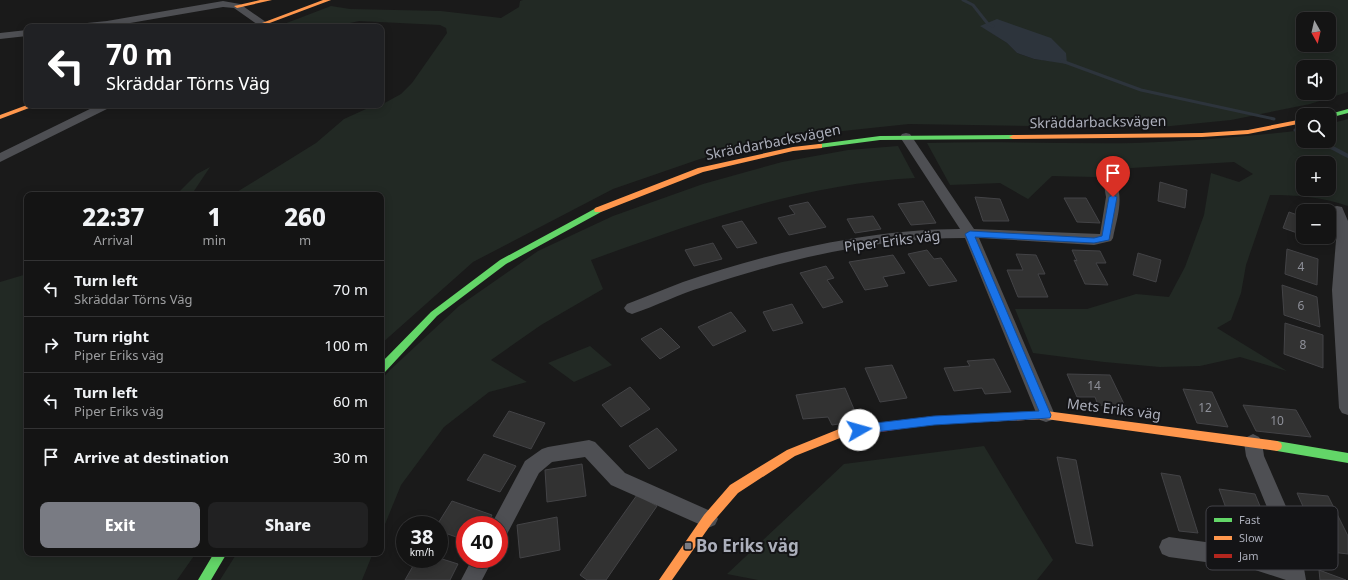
<!DOCTYPE html>
<meta charset="utf-8">
<style>
body{margin:0;font-family:"Noto Sans",sans-serif;background:#212122;color:#f1f3f6;height:100vh;display:flex;flex-direction:column;font-size:15px;white-space:nowrap}
*{box-sizing:border-box;margin:0}
p{font-size:13px;color:#9d9ea0}
.icon{flex:none;width:22px;height:22px;fill:none;stroke:currentColor;stroke-width:2;stroke-linecap:round;stroke-linejoin:round}
.map{position:relative;flex:1;overflow:hidden}
.drawer{position:absolute;left:24px;top:192px;width:360px;height:364px;display:flex;flex-direction:column;background:#141414;border-radius:8px;box-shadow:0 2px 10px #0003,0 0 0 1px #333334}
.drawer>*{flex:none}
.banner{position:absolute;left:24px;top:24px;width:360px;height:84px;border-radius:8px;box-shadow:0 2px 10px #0003,0 0 0 1px #333334;background:#202124;color:#fff;overflow:hidden}
.needle{width:26px;rotate:172deg}
.controls{position:absolute;left:1296px;top:12px;display:grid;gap:8px}
.controls a{display:grid;place-items:center;width:40px;height:40px;border-radius:8px;background:#141414;box-shadow:0 2px 10px #0003,0 0 0 1px #333334;font-size:20px}
.speed{position:absolute;left:396px;top:516px;display:flex;gap:8px;font-size:20px;font-weight:700;text-align:center}
.speed>*{display:grid;place-content:center;width:52px;height:52px;border-radius:50%;background:#141414;box-shadow:0 2px 10px #0003,0 0 0 1px #333334;line-height:1}
.speed small{font-size:10px;font-weight:400}
.speed .limit{border:6px solid #d22;background:#fff;color:#111}
.pin{position:absolute;display:grid;place-items:center;width:34px;height:34px;color:#fff;margin:-41px -17px;border-radius:50% 50% 50% 0;rotate:-45deg;box-shadow:0 0 4px #0007}
.pin .icon{rotate:45deg}
.me{position:absolute;width:44px;margin:-22px;rotate:83deg;stroke-linejoin:round;filter:drop-shadow(0 0 3px #0008)}
.turn{display:flex;align-items:center;gap:14px;height:84px;padding:0 16px;font-size:18px}
.turn .icon{width:52px;height:52px;stroke-width:2.5}
.turn b{display:block;font-size:28px;line-height:34px}
.eta{display:flex;justify-content:space-evenly;align-items:center;height:68px;text-align:center}
.eta b{font-size:24px;font-weight:800;line-height:28px}
.cta{display:flex;gap:8px;margin-top:auto;padding:8px 16px}
.cta a{flex:1;height:46px;border-radius:8px;background:#797b83;color:#fff;font-size:16px;font-weight:800;line-height:46px;text-align:center}
.cta a+a{background:#212122;color:#f1f3f6}
ul{padding:0;list-style:none}
li{display:flex;align-items:center;gap:12px;height:56px;padding:0 16px;border-top:1px solid #333334}
li div{flex:1}
li b{display:block;font-size:15px}
li em{font-style:normal}
.map>svg:first-child{display:block}
</style>
<div class="map">
<svg width="1348" height="580" viewBox="0 0 1348 580">
<rect width="100%" height="100%" fill="#1a1a1a"/>
<path fill="#222924" fill-rule="evenodd" d="M 523,0 L 1348,0 L 1348,92 L 1310,104 L 1231,120 L 1151,128 L 909,124 L 786,137 L 700,159 L 613,189 L 473,262 L 381,344 L 381,195 L 232,195 L 316,143 L 344,119 L 366,109 L 381,105 L 401,94 L 412,83 L 447,33 L 446,28 L 440,25 L 359,21 L 332,27 L 286,27 L 284,24 L 331,6 L 350,9 L 441,11 L 501,18 L 519,7 L 520,1 ZM 1303,19 L 1329,19 L 1329,45 L 1303,45 ZM 988,24 L 1067,63 L 1034,59 L 1017,53 L 1007,43 L 981,26 ZM 1303,67 L 1329,67 L 1329,93 L 1303,93 Z
M 1348,119 L 1348,206 C 1322,197 1297,195 1270,195 L 1246,265 L 1241,293 L 1231,320 L 1217,328 L 1287,371 L 1240,357 L 1200,366 L 1160,367 L 1104,362 L 1033,353 L 1015,309 L 1087,309 L 1136,294 L 1169,297 L 1185,267 L 1204,215 L 1211,173 L 1239,182 L 1253,174 L 1234,162 L 1131,168 L 1112,175 L 1094,177 L 1052,176 L 1028,199 L 1000,183 L 950,185 L 927,143 C 997,141 1067,144 1136,143 C 1192,141 1248,137 1303,130 L 1303,141 L 1329,141 L 1329,124 ZM 1303,163 L 1329,163 L 1329,189 L 1303,189 Z
M 898,146 L 915,178 C 803,184 696,222 591,260 L 603,289 L 541,325 L 491,360 L 527,382 L 489,392 L 444,427 L 401,485 L 381,534 L 381,380 L 390,370 L 459,306 L 538,251 L 613,216 L 703,184 L 782,162 L 848,150 Z
M 210,167 L 192,194 L 176,195 L 197,174 Z
M 27,274 L 27,553 L 196,553 L 177,580 L 0,580 L 0,282 Z
M 590,346 L 612,365 L 574,382 L 548,363 Z
M 984,446 L 1053,560 L 1037,580 L 758,580 L 727,574 L 844,464 Z
M 237,553 L 373,553 L 362,580 L 220,580 Z"/>
<path fill="#2d343c" d="M 997,19 L 1051,38 L 1066,53 L 1067,64 L 1034,59 L 1017,53 L 1007,43 L 980,26 Z"/>
<g fill="none" stroke-linecap="round" stroke-linejoin="round">
<path stroke="#2d343c" stroke-width="3" d="M 963,0 L 973,5 L 988,24 L 993,26
M 1062,61 L 1141,90 L 1274,119
M 1295,130 L 1303,133
M 1319,141 L 1327,145"/>
<path stroke="#2d343c" stroke-width="4" d="M 1325,144 L 1348,156"/>
</g>
<path fill="#323232" stroke="#434346" d="M 1160,182 L 1187,190 L 1185,208 L 1158,201 Z
M 975,197 L 1000,199 L 1009,221 L 983,221 Z
M 1064,198 L 1086,198 L 1100,223 L 1077,222 Z
M 923,201 L 936,223 L 911,225 L 898,204 Z
M 808,202 L 826,227 L 789,235 L 778,218 L 795,214 L 789,206 Z
M 1289,212 L 1303,217 L 1303,235 L 1283,228 Z
M 873,216 L 881,229 L 855,233 L 847,219 Z
M 742,221 L 757,243 L 737,248 L 722,226 Z
M 713,243 L 722,259 L 694,266 L 685,250 Z
M 1287,249 L 1318,259 L 1317,285 L 1285,274 Z
M 927,250 L 934,259 L 941,258 L 957,281 L 929,286 L 908,254 Z
M 1072,250 L 1100,251 L 1106,263 L 1096,263 L 1108,285 L 1085,284 L 1074,260 L 1077,261 Z
M 1138,253 L 1161,260 L 1156,282 L 1133,275 Z
M 1016,254 L 1036,255 L 1045,274 L 1038,274 L 1048,297 L 1018,297 L 1007,270 L 1023,270 Z
M 893,255 L 905,273 L 883,277 L 888,286 L 865,290 L 849,262 Z
M 826,266 L 834,278 L 827,280 L 843,302 L 823,308 L 800,273 Z
M 1282,285 L 1317,297 L 1320,327 L 1284,315 Z
M 792,304 L 803,323 L 773,331 L 763,312 Z
M 731,312 L 746,331 L 713,346 L 698,327 Z
M 1285,323 L 1323,335 L 1323,368 L 1284,354 Z
M 661,328 L 680,347 L 660,359 L 641,339 Z
M 994,359 L 1011,392 L 985,394 L 982,388 L 954,391 L 944,368 L 970,366 L 967,361 Z
M 892,365 L 907,398 L 880,402 L 865,368 Z
M 1067,374 L 1110,375 L 1125,406 L 1098,405 L 1095,397 L 1077,397 Z
M 630,387 L 650,409 L 621,427 L 602,405 Z
M 845,388 L 859,421 L 832,425 L 828,417 L 803,419 L 796,395 Z
M 1183,389 L 1212,392 L 1228,427 L 1197,423 Z
M 1243,405 L 1296,410 L 1311,437 L 1256,431 Z
M 509,411 L 545,423 L 531,449 L 493,436 Z
M 657,428 L 677,450 L 649,469 L 629,446 Z
M 484,454 L 516,466 L 500,492 L 467,480 Z
M 1057,457 L 1076,460 L 1093,546 L 1076,543 Z
M 582,464 L 586,496 L 547,502 L 545,470 Z
M 1161,473 L 1180,476 L 1198,533 L 1179,531 Z
M 1219,489 L 1255,494 L 1280,555 L 1241,549 Z
M 1297,493 L 1328,496 L 1348,536 L 1348,554 L 1323,551 Z
M 637,495 L 657,506 L 606,580 L 587,580 L 580,575 Z
M 452,501 L 492,515 L 487,525 L 465,525 L 465,540 L 439,531 L 439,525 L 437,525 Z
M 557,517 L 560,550 L 520,558 L 517,525 Z
M 439,558 L 458,564 L 450,580 L 405,580 L 417,559 L 439,559 Z
M 1319,570 L 1346,580 L 1320,580 Z"/>
<g fill="none" stroke-linecap="round" stroke-linejoin="round">
<path fill="#4e4f53" fill-rule="evenodd" d="M 223,1 L 240,4 L 273,27 L 261,27 L 234,8 L 223,7 L 107,27 L 72,27 L 77,24 L 107,21 Z
M 27,30 L 27,36 L 0,39 L 0,33 Z
M 98,105 L 113,105 L 111,107 L 0,162 L 0,153 Z
M 906,133 L 910,134 L 974,229 L 1100,234 L 1106,197 L 1104,185 L 1105,182 L 1115,182 C 1125,197 1116,221 1113,238 L 1111,241 L 1094,245 L 979,238 L 1055,415 L 1052,420 L 1046,422 L 1040,420 L 1037,415 L 965,238 C 876,238 787,259 703,287 C 679,294 656,306 632,314 L 627,312 L 624,308 L 627,304 C 646,297 664,289 683,282 C 768,253 870,229 960,229 L 900,137 L 902,134 Z
M 1337,206 L 1342,207 L 1348,221 L 1348,415 L 1342,413 L 1339,408 L 1332,290 L 1337,228 L 1330,210 L 1332,207 Z
M 1253,434 L 1259,437 L 1262,442 L 1264,456 L 1298,534 L 1306,580 L 1286,580 L 1249,568 L 1169,557 L 1162,554 L 1159,547 L 1162,540 L 1169,537 L 1249,548 L 1282,558 L 1278,534 L 1246,456 L 1244,442 L 1247,437 Z
M 589,440 L 595,442 L 625,473 L 715,513 L 718,519 L 715,525 L 708,528 L 701,525 L 611,485 L 585,457 L 552,462 L 539,473 L 506,536 L 499,538 L 499,525 L 491,525 L 525,461 L 542,449 L 548,447 Z
M 472,559 L 493,559 L 482,580 L 461,580 Z"/>
<path fill="#63d668" fill-rule="evenodd" d="M 1348,109 L 1348,113 L 1329,118 L 1329,115 L 1326,115 Z
M 1013,135 L 1016,135 L 1016,139 L 880,140 L 819,148 L 815,146 L 819,144 L 880,136 Z
M 598,207 L 601,208 L 602,210 L 601,212 L 506,264 L 437,316 L 385,372 L 381,373 L 381,363 L 431,312 L 500,260 Z
M 1277,441 L 1348,453 L 1348,463 L 1277,451 L 1273,449 L 1272,446 L 1273,443 Z
M 214,553 L 227,553 L 211,580 L 198,580 Z"/>
<path fill="#ff974d" fill-rule="evenodd" d="M 260,0 L 272,0 L 237,8 L 234,6 Z
M 323,0 L 331,0 L 259,27 L 251,27 Z
M 27,105 L 37,105 L 0,119 L 0,115 Z
M 1303,119 L 1303,123 L 1248,134 L 1202,137 L 1013,139 L 1009,137 L 1013,135 L 1202,133 L 1248,130 Z
M 819,144 L 822,144 L 822,148 L 793,151 L 703,172 L 601,212 L 595,212 L 594,210 L 595,208 L 698,168 L 793,147 Z
M 1046,411 L 1277,441 L 1281,443 L 1282,446 L 1281,449 L 1277,451 L 1046,419 L 984,422 L 980,421 L 979,418 L 980,415 L 984,414 Z
M 862,425 L 866,427 L 867,430 L 866,433 L 845,436 L 795,456 L 738,493 L 712,523 L 672,580 L 659,580 L 704,515 L 730,485 L 787,450 L 844,427 Z"/>
<path fill="#b3261e" fill-rule="evenodd" d="M 984,414 L 988,415 L 989,418 L 988,421 L 984,422 L 934,424 L 862,435 L 858,433 L 857,430 L 858,427 L 862,425 L 934,416 Z"/>
</g>
<path fill="#1a73e8" stroke="#114b97" d="M 1113,195 L 1117,197 L 1109,240 L 1094,243 L 975,237 L 1051,415 L 1050,418 L 934,425 L 859,434 L 855,433 L 854,430 L 855,427 L 859,425 L 934,416 L 1039,411 L 965,234 L 970,231 L 1094,238 L 1102,236 L 1109,197 Z"/>
<rect fill="#797b83" stroke="#141416" stroke-width="1.5" x="684" y="542" width="8" height="8" rx="2"/>
<g text-anchor="middle" stroke-width="4" stroke-linejoin="round" paint-order="stroke">
<g font-size="12" fill="#8e9099">
<text x="1301" y="271">4</text>
<text x="1301" y="310">6</text>
<text x="1303" y="349">8</text>
<text x="1094" y="390">14</text>
<text x="1205" y="412">12</text>
<text x="1277" y="425">10</text>
</g>
<g font-size="14" fill="#acafbb" stroke="#141416">
<text transform="translate(1098 122) rotate(-1)" y="5">Skräddarbacksvägen</text>
<text transform="translate(773 142) rotate(-11)" y="5">Skräddarbacksvägen</text>
<text transform="translate(892 241) rotate(-7)" y="5">Piper Eriks väg</text>
<text transform="translate(1114 409) rotate(7)" y="5">Mets Eriks väg</text>
</g>
<g font-size="17" font-weight="bold" fill="#acafbb" stroke="#141416" text-anchor="start">
<text x="696" y="552">Bo Eriks väg</text>
</g>
</g>
<rect x="1206" y="506" width="132" height="64" rx="6" fill="#141416" stroke="#424248" stroke-width="1"/>
<rect x="1214" y="518" width="18" height="4" fill="#63d668"/>
<rect x="1214" y="536" width="18" height="4" fill="#ff974d"/>
<rect x="1214" y="554" width="18" height="4" fill="#b3261e"/>
<g font-size="11" fill="#acafbb">
<text x="1239" y="524">Fast</text>
<text x="1239" y="542">Slow</text>
<text x="1239" y="560">Jam</text>
</g>
</svg>
<div class="controls">
<a><svg class="needle" viewBox="-14 -14 28 28"><path d="M0-13l5 13h-10z" fill="#e53935"/><path d="M0 13l5-13h-10z" fill="#9d9ea0"/></svg></a>
<a><svg class="icon" aria-label="sound" viewBox="0 0 24 24"><path d="M4 9h4l5-4v14l-5-4H4zM17 9q2 3 0 6"/></svg></a>
<a><svg class="icon" aria-label="search" viewBox="0 0 24 24"><circle cx="10" cy="10" r="6"/><path d="M15 15l6 6"/></svg></a>
<a>+</a>
<a>−</a>
</div>
<div class="speed"><div>38<small>km/h</small></div><div class="limit">40</div></div>
<div class="pin" style="left:1113px;top:197px;background:#d93025"><svg class="icon" aria-label="arrive" viewBox="0 0 24 24"><path d="M6 21V4h12l-3 4 3 4H6"/></svg></div>
<svg class="me" style="left:859px;top:430px" viewBox="-20 -20 40 40"><circle r="19" fill="#fff"/><path d="M0-13L10 11 0 6-10 11z" fill="#1a73e8"/></svg>
<div class="banner">
<div class="turn"><svg class="icon" aria-label="left" viewBox="0 0 24 24"><path d="M17 20v-9H6M10 6l-5 5 5 5"/></svg><div><b>70 m</b>Skräddar Törns Väg</div></div>
</div>
<section class="drawer">
<div class="eta">
<div><b>22:37</b><p>Arrival</p></div>
<div><b>1</b><p>min</p></div>
<div><b>260</b><p>m</p></div>
</div>
<ul>
<li><svg class="icon" aria-label="left" viewBox="0 0 24 24"><path d="M17 20v-9H6M10 6l-5 5 5 5"/></svg><div><b>Turn left</b><p>Skräddar Törns Väg</p></div><em>70 m</em></li>
<li><svg class="icon" aria-label="right" viewBox="0 0 24 24"><path d="M7 20v-9h11M14 6l5 5-5 5"/></svg><div><b>Turn right</b><p>Piper Eriks väg</p></div><em>100 m</em></li>
<li><svg class="icon" aria-label="left" viewBox="0 0 24 24"><path d="M17 20v-9H6M10 6l-5 5 5 5"/></svg><div><b>Turn left</b><p>Piper Eriks väg</p></div><em>60 m</em></li>
<li><svg class="icon" aria-label="arrive" viewBox="0 0 24 24"><path d="M6 21V4h12l-3 4 3 4H6"/></svg><div><b>Arrive at destination</b></div><em>30 m</em></li>
</ul>
<div class="cta"><a>Exit</a><a>Share</a></div>
</section>
</div>
